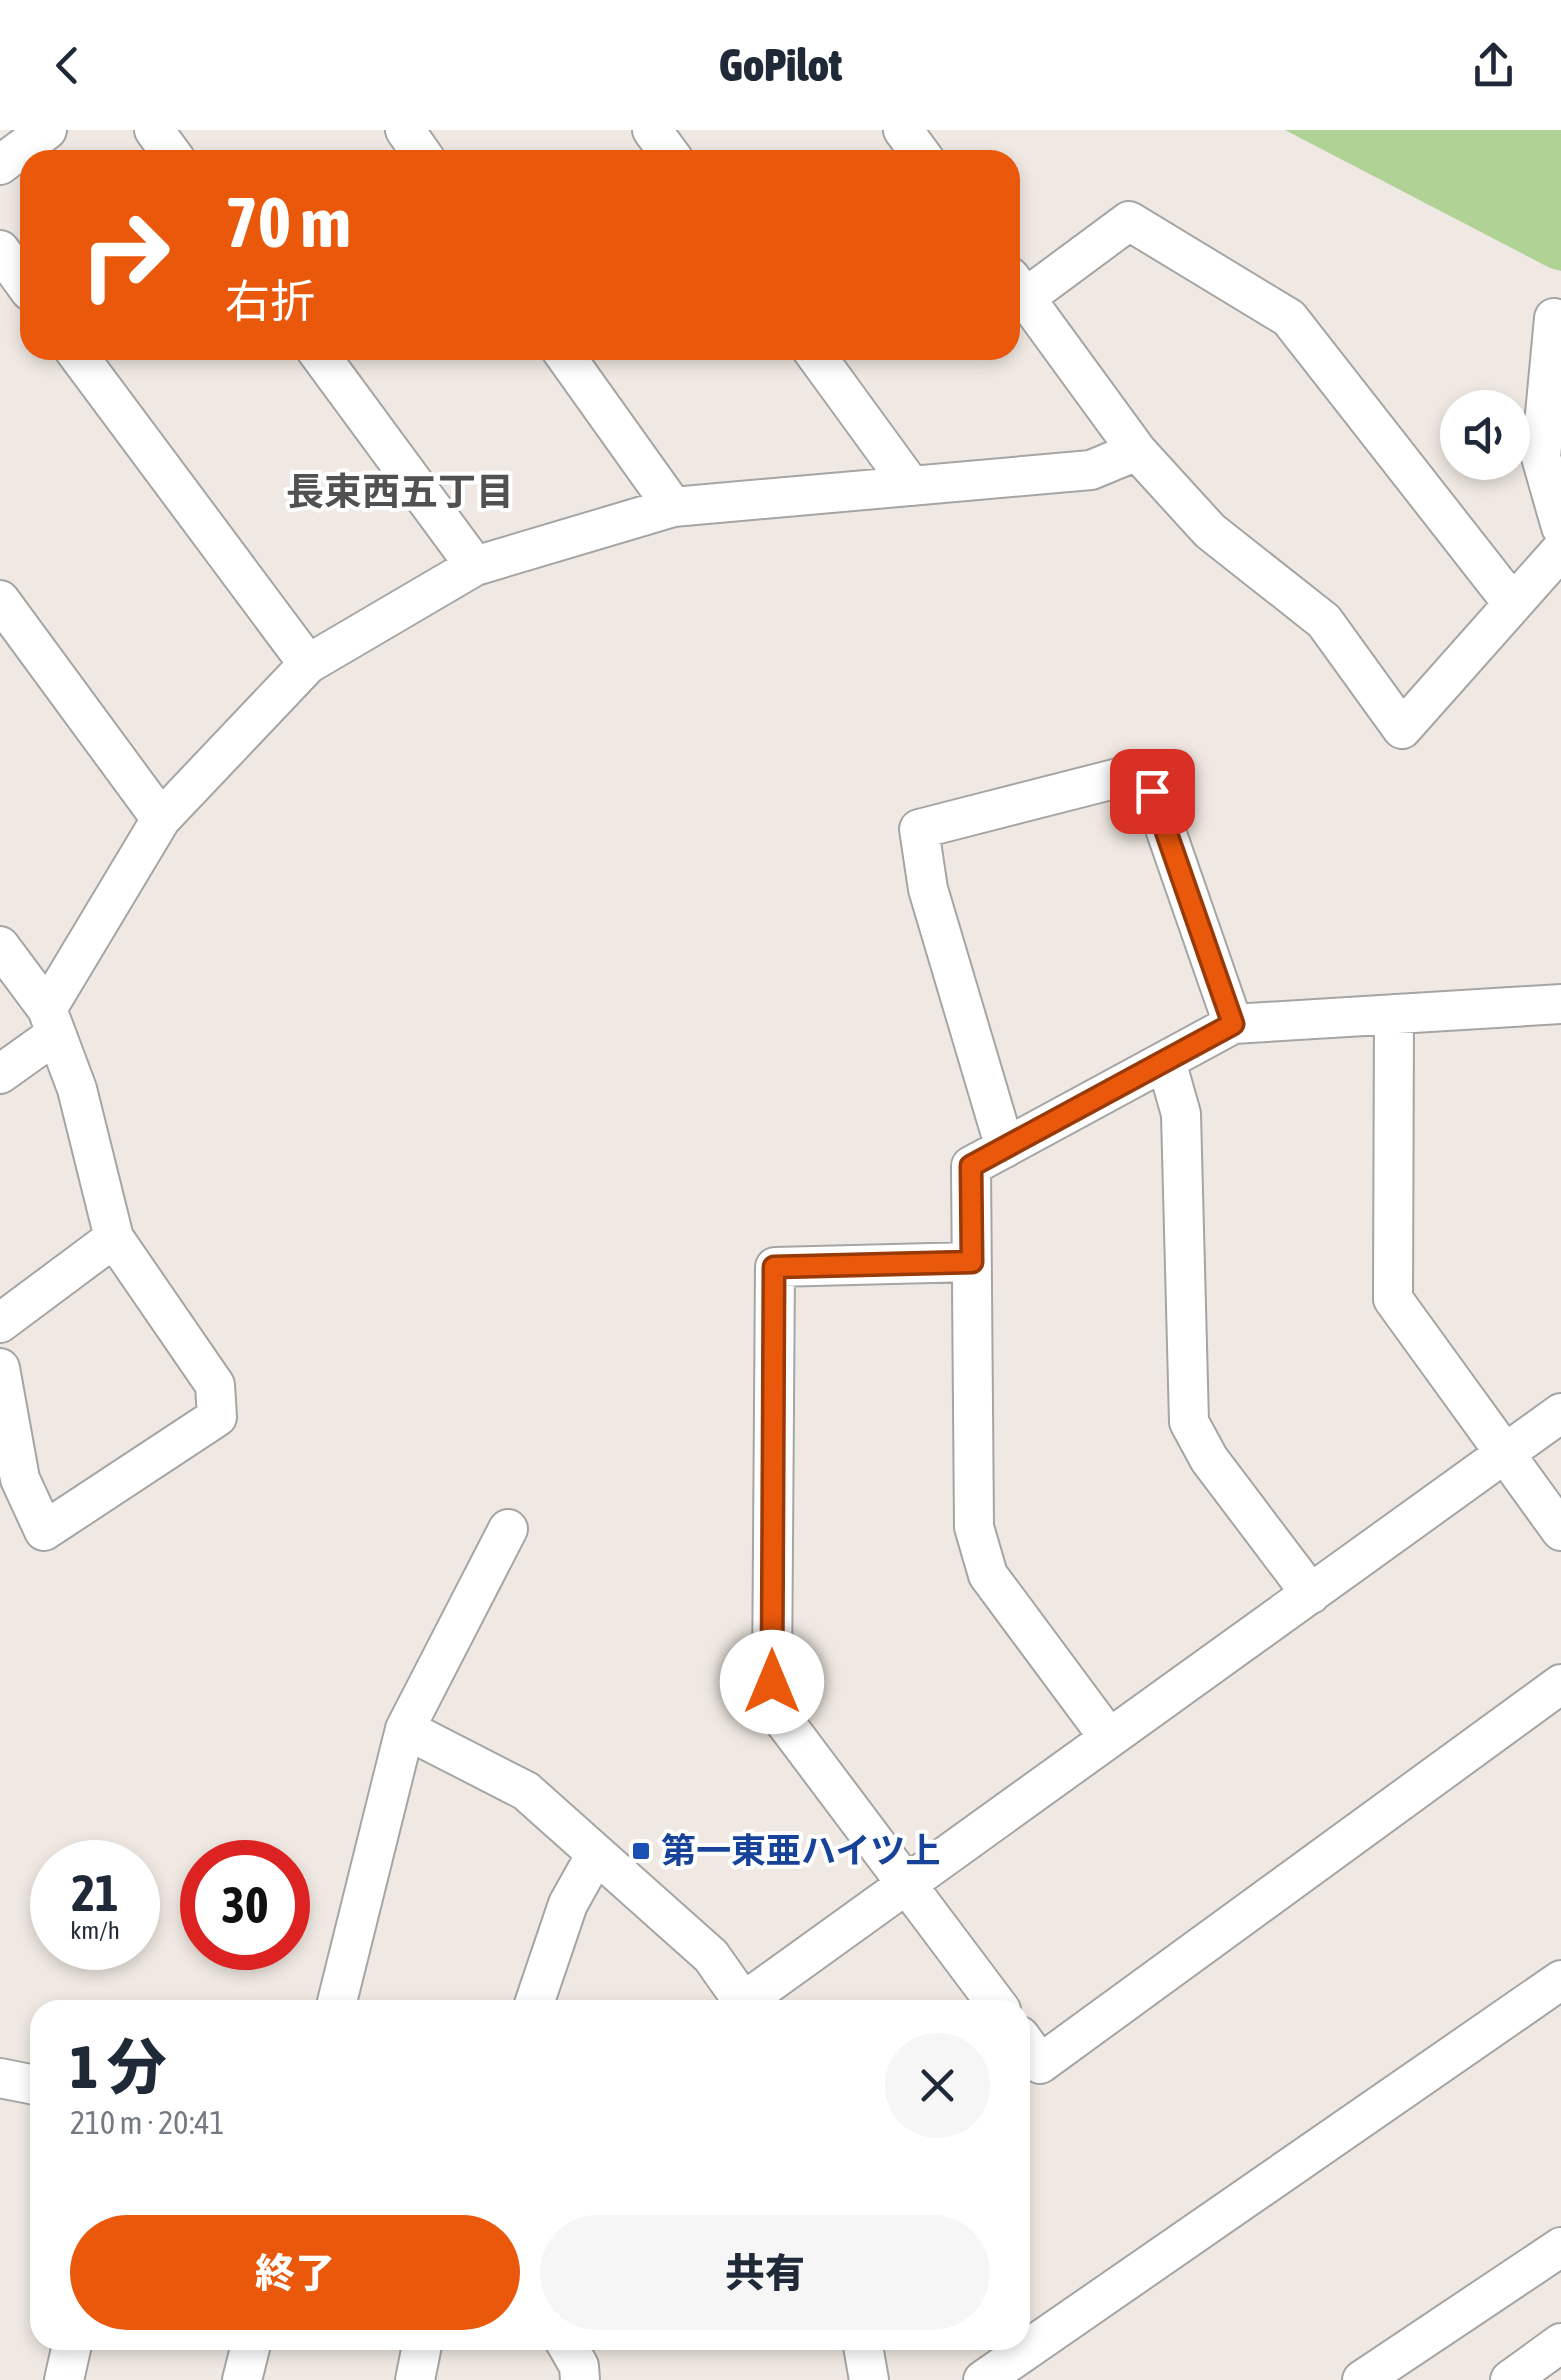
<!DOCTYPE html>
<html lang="ja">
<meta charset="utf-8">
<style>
body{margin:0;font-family:"Asap Condensed","Noto Sans JP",sans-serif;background:#f6f6f7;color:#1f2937;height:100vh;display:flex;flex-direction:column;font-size:38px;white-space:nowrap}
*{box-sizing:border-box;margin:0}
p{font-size:32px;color:#747a83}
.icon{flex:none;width:55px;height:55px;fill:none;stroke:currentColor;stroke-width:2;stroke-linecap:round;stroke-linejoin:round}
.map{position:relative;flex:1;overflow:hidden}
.sheet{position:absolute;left:30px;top:1870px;width:1000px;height:350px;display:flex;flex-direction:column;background:#fff;border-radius:30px;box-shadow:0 5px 15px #0003}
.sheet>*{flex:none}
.top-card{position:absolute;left:20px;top:20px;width:1000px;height:210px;border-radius:30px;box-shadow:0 5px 15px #0003;background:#ea580c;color:#fff;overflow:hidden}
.buttons{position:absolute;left:1440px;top:260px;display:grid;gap:20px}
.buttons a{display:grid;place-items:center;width:90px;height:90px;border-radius:50%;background:#fff;box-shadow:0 5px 15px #0003;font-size:50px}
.speed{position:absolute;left:30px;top:1710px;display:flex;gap:20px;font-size:50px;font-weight:700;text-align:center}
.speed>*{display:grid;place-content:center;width:130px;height:130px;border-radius:50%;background:#fff;box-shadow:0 5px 15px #0003;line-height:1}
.speed small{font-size:25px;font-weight:400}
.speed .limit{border:15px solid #d22;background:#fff;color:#111}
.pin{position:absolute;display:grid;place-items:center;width:85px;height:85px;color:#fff;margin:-42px;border-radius:20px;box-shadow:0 5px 15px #0006}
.me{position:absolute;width:110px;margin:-55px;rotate:0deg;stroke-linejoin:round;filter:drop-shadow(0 0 8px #0008)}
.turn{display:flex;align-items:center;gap:35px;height:210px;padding:0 40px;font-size:45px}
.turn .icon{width:130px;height:130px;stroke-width:2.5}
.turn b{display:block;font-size:70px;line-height:85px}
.round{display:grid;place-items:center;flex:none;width:105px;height:105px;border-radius:52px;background:#f6f6f7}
.headline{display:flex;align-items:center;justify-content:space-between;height:170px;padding:0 40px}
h1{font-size:60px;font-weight:800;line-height:75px}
.primary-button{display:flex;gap:20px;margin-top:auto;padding:20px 40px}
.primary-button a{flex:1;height:115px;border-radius:60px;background:#ea580c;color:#fff;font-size:40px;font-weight:800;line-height:115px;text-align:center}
.primary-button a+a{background:#f6f6f7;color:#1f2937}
header{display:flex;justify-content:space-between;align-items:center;height:130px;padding:0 40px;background:#fff;font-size:45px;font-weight:800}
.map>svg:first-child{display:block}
</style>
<header><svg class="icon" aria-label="back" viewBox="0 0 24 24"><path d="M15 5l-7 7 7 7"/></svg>GoPilot<svg class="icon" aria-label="share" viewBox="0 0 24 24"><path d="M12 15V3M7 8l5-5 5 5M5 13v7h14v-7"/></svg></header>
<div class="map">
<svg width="1561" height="2250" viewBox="0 0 1561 2250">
<rect width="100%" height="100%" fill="#f0e9e3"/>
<path fill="#b0d295" d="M 1285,0 L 1561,0 L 1561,141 L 1550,138 Z"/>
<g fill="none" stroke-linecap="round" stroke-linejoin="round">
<defs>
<path id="minor" d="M 154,0 L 176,30
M 405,0 L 426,30
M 652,0 L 674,30
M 903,0 L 925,30
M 0,35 L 47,0
M 0,120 L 30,161
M 1010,147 L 1137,321 L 1210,401 L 1324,491 L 1402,599 L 1561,420
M 1025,168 L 1129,91 L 1289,188 L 1513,474
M 1554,188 L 1541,327 L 1561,397
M 74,220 L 308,534
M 316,220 L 475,436
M 561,220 L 673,377
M 812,220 L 911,356
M 0,470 L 161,689
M 0,816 L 47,879
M 1394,884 L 1393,1169 L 1561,1401
M 1166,931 L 1181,984 L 1189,1292 L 1209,1329 L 1311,1464
M 0,944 L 56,904
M 1005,1018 L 928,759 L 919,699 L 1130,645 L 1152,661 L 1233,894
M 971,1132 L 775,1137 L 772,1552 L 778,1583 L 1001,1880
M 0,1193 L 114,1108
M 0,1238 L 20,1349 L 44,1401 L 217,1287 L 215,1255 L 114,1108 L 77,959 L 47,879 L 161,689 L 308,534 L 475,436 L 673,377 L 1091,340 L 1137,321
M 405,1599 L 526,1661 L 711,1826 L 749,1880
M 1109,1608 L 988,1445 L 974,1397 L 971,1036 L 1233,894 L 1561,874
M 743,1872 L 1561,1283
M 335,1880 L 405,1599 L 508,1399
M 532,1880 L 568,1774 L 596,1724
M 1020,1906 L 1040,1934 L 1561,1554
M 0,1948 L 40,1956
M 564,2210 L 579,2236 L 580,2250
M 862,2210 L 869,2250
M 64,2250 L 73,2210
M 242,2250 L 252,2210
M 415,2250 L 423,2210
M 983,2250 L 1561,1850
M 1362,2250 L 1561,2117
M 1510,2250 L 1561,2213"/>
</defs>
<use href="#minor" stroke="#a5a5a5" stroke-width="42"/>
<use href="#minor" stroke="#fff" stroke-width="38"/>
</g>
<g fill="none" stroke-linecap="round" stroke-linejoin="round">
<defs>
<path id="route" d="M 772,1552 L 774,1137 L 972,1132 L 971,1036 L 1233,894 L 1152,661"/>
</defs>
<use href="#route" stroke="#983908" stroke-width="25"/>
<use href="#route" stroke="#ea580c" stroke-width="18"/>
</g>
<rect fill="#1a4fb4" stroke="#fff" stroke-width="4" x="631" y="1711" width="20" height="20" rx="5"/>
<g text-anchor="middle" stroke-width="8" stroke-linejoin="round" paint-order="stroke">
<g font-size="35" font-weight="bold" fill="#164399" stroke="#fff" text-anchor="start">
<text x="661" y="1733">第一東亜ハイツ上</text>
</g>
<g font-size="38" font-weight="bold" fill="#515151" stroke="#fff">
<text x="400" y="375">長束西五丁目</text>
</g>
</g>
</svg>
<div class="buttons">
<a><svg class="icon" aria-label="sound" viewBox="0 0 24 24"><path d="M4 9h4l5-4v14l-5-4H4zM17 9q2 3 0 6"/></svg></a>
</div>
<div class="speed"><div>21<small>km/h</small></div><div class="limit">30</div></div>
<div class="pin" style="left:1152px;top:661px;background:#d93025"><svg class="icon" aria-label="arrive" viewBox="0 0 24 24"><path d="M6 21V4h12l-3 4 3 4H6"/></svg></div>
<svg class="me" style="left:772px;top:1552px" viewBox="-20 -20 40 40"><circle r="19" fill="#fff"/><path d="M0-13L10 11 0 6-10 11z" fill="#ea580c"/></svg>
<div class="top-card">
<div class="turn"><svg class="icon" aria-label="right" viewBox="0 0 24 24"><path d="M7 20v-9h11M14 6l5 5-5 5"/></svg><div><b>70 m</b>右折</div></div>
</div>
<section class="sheet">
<div class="headline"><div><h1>1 分</h1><p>210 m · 20:41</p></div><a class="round"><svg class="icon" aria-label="close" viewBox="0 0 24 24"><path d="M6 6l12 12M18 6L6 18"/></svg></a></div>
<div class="primary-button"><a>終了</a><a>共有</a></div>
</section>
</div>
